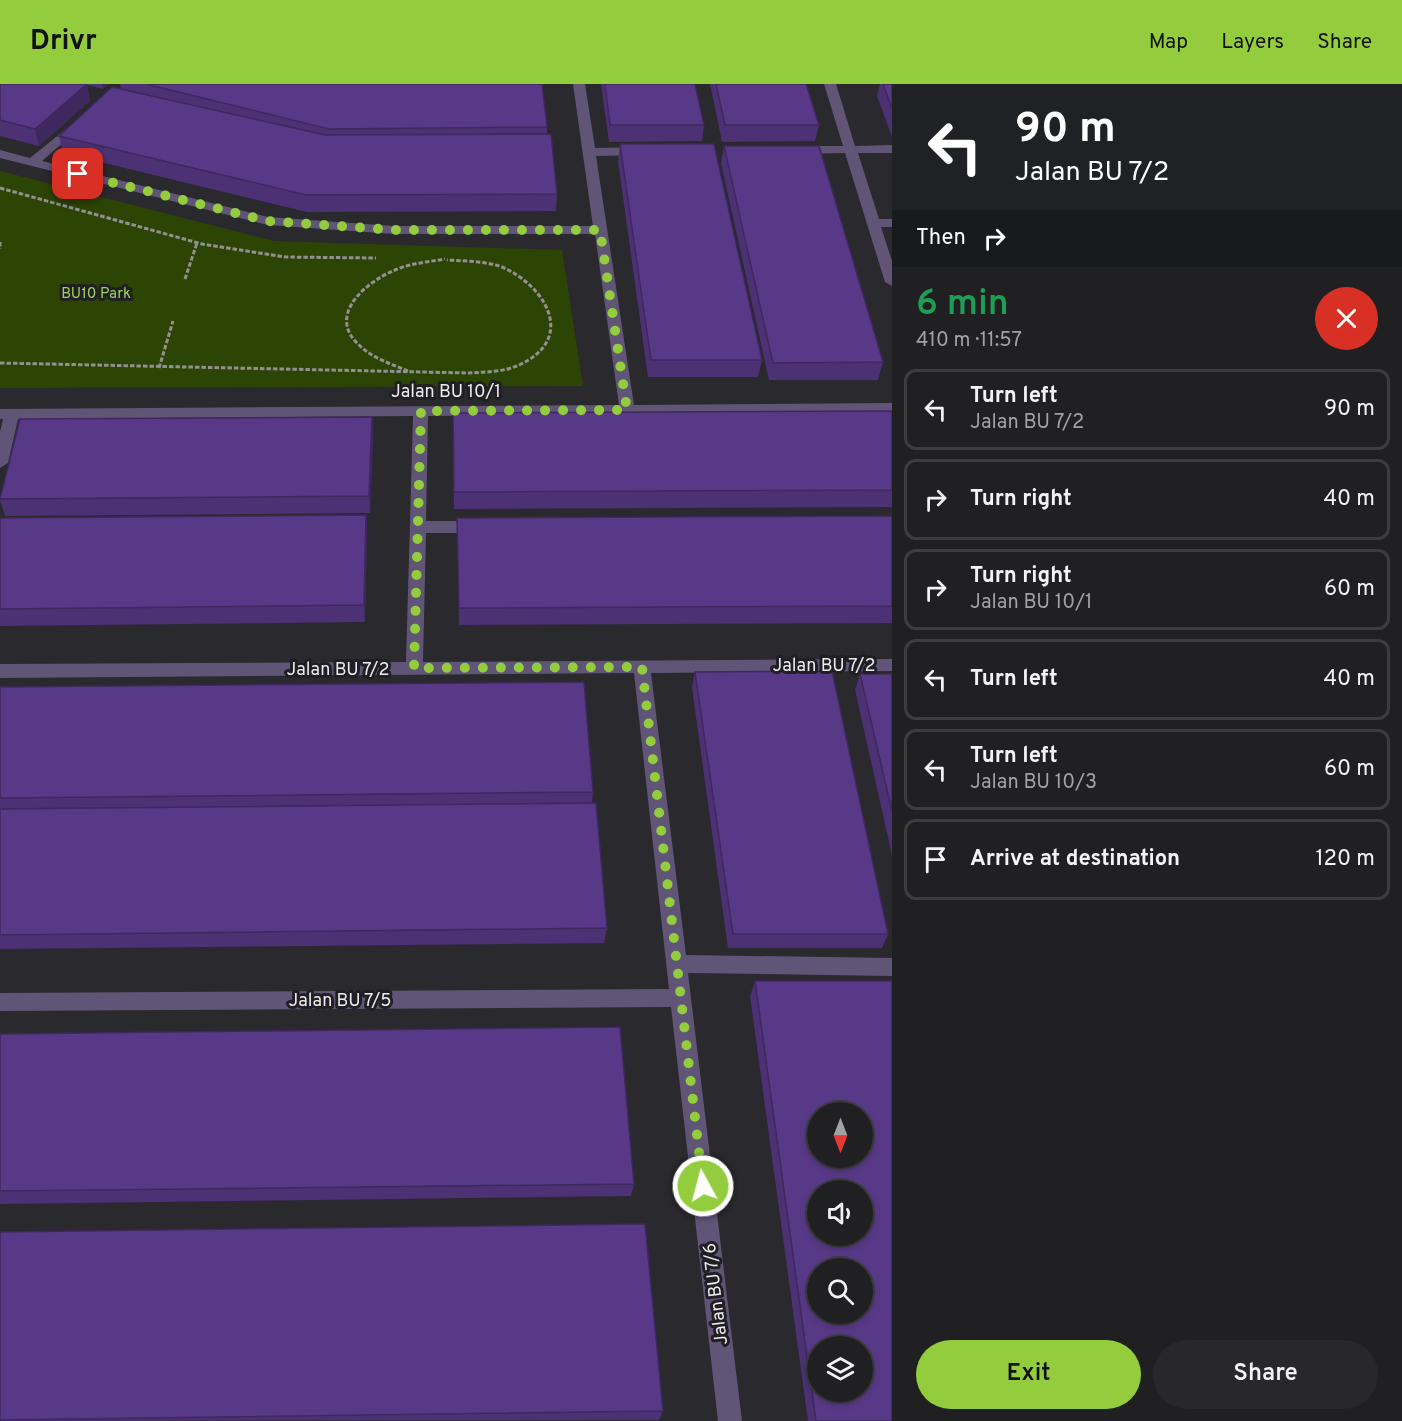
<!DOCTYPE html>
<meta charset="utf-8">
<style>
body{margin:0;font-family:Overpass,sans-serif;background:#28272a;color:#f1f3f6;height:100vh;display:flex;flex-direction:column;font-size:22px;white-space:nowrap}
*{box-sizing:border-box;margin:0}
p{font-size:20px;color:#a2a2a5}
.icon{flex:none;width:33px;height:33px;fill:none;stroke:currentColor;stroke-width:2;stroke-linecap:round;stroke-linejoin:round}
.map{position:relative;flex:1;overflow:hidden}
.sheet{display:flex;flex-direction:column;background:#201f22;width:510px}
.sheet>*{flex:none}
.guide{background:#202124;color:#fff;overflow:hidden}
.needle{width:39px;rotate:180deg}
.tools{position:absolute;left:807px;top:1018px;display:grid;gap:12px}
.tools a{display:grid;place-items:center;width:66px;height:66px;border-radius:50%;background:#201f22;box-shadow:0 3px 9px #0003,0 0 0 2px #3d3d40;font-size:30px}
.pin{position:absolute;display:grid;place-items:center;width:51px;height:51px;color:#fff;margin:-26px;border-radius:12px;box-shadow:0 3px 9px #0006}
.me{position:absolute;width:66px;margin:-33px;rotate:353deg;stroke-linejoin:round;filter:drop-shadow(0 0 4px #0008)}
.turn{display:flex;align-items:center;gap:21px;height:126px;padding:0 24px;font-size:27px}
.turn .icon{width:78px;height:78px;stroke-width:2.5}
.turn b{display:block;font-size:42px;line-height:51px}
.then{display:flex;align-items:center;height:57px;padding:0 24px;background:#0003;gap:12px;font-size:22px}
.round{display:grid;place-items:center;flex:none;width:63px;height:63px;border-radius:32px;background:#28272a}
.summary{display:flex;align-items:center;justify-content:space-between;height:102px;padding:0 24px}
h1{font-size:36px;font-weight:600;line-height:45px;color:#1e9e55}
.action{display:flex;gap:12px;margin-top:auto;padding:12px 24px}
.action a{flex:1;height:69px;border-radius:36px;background:#93cd3e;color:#111;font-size:24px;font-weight:600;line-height:69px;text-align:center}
.action a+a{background:#28272a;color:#f1f3f6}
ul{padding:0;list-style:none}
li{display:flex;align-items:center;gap:18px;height:81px;margin:0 12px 9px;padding:0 12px;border:3px solid #3d3d40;border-radius:12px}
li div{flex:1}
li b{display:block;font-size:22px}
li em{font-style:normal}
header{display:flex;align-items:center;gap:36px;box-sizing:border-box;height:84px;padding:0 30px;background:#93cd3e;color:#111}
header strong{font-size:28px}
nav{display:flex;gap:33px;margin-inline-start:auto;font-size:21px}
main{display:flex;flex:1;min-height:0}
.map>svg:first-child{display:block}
</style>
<header>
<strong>Drivr</strong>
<nav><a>Map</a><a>Layers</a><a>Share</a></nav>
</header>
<main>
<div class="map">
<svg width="892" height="1337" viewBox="0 0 892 1337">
<rect width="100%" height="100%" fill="#2a292d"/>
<path fill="#2d4504" d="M 0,87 L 274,157 L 562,166 L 583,302 L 0,304 Z"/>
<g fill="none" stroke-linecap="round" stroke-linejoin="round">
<path stroke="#919093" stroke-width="3" stroke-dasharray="4.5 2" stroke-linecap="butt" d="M 0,104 L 202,160 L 285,173 L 376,174
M 0,158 L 0,165
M 185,195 L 197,159
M 0,279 L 469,289 C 486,288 504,288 519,281 C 577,255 546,202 502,183 C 485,177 465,177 447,176
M 159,284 L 173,237
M 408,287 C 391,280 372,274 359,261 C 326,231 366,198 395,186 C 411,179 428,178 445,175"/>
<path fill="#605577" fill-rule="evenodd" d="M 573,0 L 585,0 L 595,64 L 644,63 L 650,67 L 644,71 L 596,72 L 634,321 L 892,319 L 892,329 L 428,332 L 426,437 L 482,437 L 490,443 L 482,449 L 426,449 L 423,578 L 892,575 L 892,587 L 651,589 L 686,871 L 892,874 L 892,892 L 688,889 L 742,1337 L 718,1337 L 671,923 L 0,927 L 0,909 L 669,905 L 634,589 L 0,594 L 0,580 L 406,578 L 413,332 L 18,335 L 8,379 L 0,384 L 0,348 L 3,335 L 0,335 L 0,325 L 619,321 L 595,150 L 394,150 L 268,141 L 0,74 L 0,66 L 30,74 L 77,36 L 83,40 L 81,43 L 42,77 L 268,133 L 394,142 L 593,142 Z
M 824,0 L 836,0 L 855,62 L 892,61 L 892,69 L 858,69 L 879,135 L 892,135 L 892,143 L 881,143 L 892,177 L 892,202 L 885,198 L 845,69 L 798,70 L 792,66 L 798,62 L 843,62 Z"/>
</g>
<path fill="#4c3174" d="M 0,0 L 109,0 L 103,5 L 87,1 L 90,17 L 39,62 L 0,52 Z
M 120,0 L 542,0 L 547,43 L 547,50 L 557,110 L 556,127 L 307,128 L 63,69 L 59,52 L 121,5 Z
M 601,0 L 695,0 L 704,41 L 702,57 L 609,58 Z
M 710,0 L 806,0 L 819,41 L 815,57 L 722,58 Z
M 880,0 L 892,0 L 892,53 L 877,12 Z
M 620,60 L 762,276 L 758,293 L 648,293 L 618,77 Z
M 724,62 L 883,278 L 878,296 L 769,296 L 721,79 Z
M 892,327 L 892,423 L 454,425 L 453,329 Z
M 372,333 L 373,350 L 370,429 L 5,432 L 0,416 L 0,414 Z
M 366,431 L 367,448 L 365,538 L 0,542 L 0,434 Z
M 892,432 L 892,539 L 459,541 L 457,434 Z
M 695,588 L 888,850 L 882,864 L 728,864 L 692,604 Z
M 860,590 L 892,590 L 892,771 L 855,606 Z
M 0,603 L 593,708 L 592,719 L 607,844 L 604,859 L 0,865 Z
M 755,897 L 892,1337 L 808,1337 L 750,912 Z
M 0,950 L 634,1100 L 631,1112 L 0,1120 Z
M 0,1148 L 663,1327 L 659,1336 L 0,1337 Z"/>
<path fill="#3e285e" d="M 87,0 L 90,17 L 39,62 L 35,45 Z
M 102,0 L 109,0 L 103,5 Z
M 372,333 L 373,350 L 370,429 L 369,412 Z
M 366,431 L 367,448 L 365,538 L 364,521 Z"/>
<path fill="#583987" stroke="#3e285e" stroke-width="1.5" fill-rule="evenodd" d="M 0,0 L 87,0 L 35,45 L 0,36 Z
M 146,0 L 542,0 L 547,43 L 329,45 Z
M 605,0 L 695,0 L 704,41 L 610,41 Z
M 716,0 L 806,0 L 819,41 L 725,41 Z
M 883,0 L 892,0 L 892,25 Z
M 112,3 L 325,51 L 551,50 L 557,110 L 306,111 L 59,52 Z
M 620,60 L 714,60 L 762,276 L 651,276 Z
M 724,62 L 819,62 L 883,278 L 773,279 Z
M 892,327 L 892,406 L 454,408 L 453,329 Z
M 372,333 L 369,412 L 0,415 L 20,335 Z
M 366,431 L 364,521 L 0,525 L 0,434 Z
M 892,432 L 892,522 L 459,524 L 457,434 Z
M 832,587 L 888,850 L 733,850 L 695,588 Z
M 860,590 L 892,590 L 892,727 Z
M 584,598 L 593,708 L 0,714 L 0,603 Z
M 596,719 L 607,844 L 0,851 L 0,725 Z
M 755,897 L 892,897 L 892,1337 L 816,1337 ZM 818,1029 L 862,1029 L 862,1074 L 818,1074 ZM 818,1107 L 862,1107 L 862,1152 L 818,1152 ZM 818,1185 L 862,1185 L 862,1230 L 818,1230 ZM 818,1263 L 862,1263 L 862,1308 L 818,1308 Z
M 620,943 L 634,1100 L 0,1107 L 0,950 Z
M 645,1140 L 663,1327 L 0,1336 L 0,1148 Z"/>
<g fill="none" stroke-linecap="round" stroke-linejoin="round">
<path stroke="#93cd3e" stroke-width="10" stroke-dasharray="0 18" d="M 78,90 L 268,137 L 394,146 L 600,146 L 627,326 L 421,327 L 414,584 L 642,583 L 703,1102"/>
</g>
<g text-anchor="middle" stroke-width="6" stroke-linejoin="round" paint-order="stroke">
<g font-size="15" fill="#9fd25f" stroke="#201f23">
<text x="96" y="214">BU10 Park</text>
</g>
<g font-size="18" fill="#ecebee" stroke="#201f23">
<text x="446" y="313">Jalan BU 10/1</text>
<text x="824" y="587">Jalan BU 7/2</text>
<text x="338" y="591">Jalan BU 7/2</text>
<text x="340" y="922">Jalan BU 7/5</text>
<text transform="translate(715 1210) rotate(-97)" y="6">Jalan BU 7/6</text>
</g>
</g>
</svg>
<div class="tools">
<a><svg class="needle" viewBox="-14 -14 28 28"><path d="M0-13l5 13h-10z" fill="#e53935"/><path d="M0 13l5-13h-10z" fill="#a2a2a5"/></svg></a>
<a><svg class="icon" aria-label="sound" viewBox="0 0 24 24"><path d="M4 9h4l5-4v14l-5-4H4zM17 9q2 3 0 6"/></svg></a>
<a><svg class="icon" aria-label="search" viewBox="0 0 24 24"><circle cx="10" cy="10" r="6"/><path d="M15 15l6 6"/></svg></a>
<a><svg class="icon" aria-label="layers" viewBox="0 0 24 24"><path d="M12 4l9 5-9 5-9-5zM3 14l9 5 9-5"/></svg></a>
</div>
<div class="pin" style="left:78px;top:90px;background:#d93025"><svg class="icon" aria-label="arrive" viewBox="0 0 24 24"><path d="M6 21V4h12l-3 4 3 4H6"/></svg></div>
<svg class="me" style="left:703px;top:1102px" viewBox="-20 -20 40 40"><circle r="17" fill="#93cd3e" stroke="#fff" stroke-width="3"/><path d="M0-11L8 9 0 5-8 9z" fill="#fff"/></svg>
</div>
<section class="sheet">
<div class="guide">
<div class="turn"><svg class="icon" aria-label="left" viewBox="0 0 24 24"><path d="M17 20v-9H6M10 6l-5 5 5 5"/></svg><div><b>90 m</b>Jalan BU 7/2</div></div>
<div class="then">Then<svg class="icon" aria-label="right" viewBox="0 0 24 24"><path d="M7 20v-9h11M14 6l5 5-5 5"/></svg></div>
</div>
<div class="summary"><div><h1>6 min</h1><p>410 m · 11:57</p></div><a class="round" style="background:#d93025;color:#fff"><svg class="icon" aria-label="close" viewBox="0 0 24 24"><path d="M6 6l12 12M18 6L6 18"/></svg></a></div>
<ul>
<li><svg class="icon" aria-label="left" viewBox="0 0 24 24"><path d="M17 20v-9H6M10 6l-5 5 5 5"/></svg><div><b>Turn left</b><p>Jalan BU 7/2</p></div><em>90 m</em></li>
<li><svg class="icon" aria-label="right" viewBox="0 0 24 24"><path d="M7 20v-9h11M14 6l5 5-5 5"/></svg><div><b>Turn right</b></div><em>40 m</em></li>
<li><svg class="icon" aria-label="right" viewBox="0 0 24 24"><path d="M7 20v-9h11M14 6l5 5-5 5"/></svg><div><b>Turn right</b><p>Jalan BU 10/1</p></div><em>60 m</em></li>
<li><svg class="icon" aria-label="left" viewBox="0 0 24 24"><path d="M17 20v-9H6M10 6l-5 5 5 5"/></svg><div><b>Turn left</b></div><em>40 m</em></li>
<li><svg class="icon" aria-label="left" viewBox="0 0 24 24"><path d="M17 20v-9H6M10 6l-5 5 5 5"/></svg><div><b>Turn left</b><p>Jalan BU 10/3</p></div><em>60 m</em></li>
<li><svg class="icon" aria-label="arrive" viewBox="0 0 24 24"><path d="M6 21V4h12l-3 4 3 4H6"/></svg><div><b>Arrive at destination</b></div><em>120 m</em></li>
</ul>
<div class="action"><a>Exit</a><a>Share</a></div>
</section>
</main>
